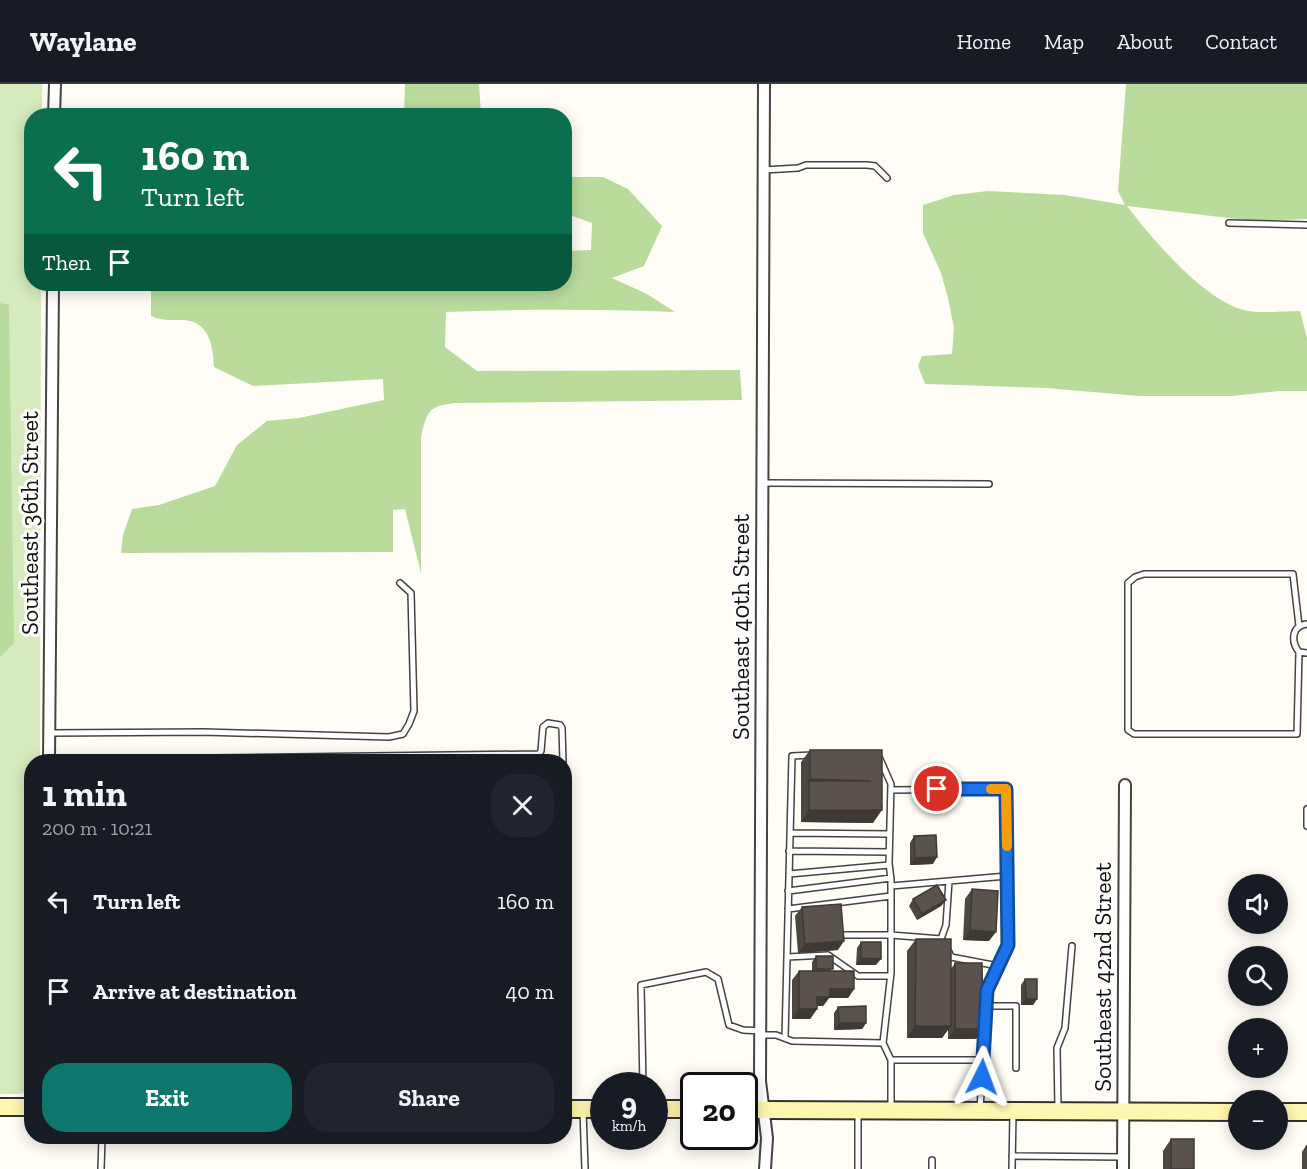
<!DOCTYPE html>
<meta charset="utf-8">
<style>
body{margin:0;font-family:"Zilla Slab",serif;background:#20242c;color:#f1f3f6;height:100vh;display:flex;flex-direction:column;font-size:22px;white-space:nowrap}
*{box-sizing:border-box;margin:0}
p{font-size:20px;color:#9ea1a6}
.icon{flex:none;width:33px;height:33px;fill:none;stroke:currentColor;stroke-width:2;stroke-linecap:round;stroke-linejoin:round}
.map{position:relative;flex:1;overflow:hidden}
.drawer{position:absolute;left:24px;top:670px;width:548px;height:390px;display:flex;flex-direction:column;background:#171b24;border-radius:24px;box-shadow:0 3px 15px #0003}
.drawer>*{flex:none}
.guide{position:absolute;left:24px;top:24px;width:548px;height:183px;border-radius:24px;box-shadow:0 3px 15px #0003;background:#0b6e4f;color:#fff;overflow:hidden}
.buttons{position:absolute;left:1228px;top:790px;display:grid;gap:12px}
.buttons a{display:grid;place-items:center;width:60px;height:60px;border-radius:50%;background:#171b24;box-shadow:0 3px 15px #0003;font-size:30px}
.speed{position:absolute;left:590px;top:988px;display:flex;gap:12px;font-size:30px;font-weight:700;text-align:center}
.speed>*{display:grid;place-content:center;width:78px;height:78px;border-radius:50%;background:#171b24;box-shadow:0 3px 15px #0003;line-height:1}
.speed small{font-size:15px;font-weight:400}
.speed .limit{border:3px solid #111;border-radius:9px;background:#fff;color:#111}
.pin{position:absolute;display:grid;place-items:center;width:51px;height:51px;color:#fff;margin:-26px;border:3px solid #fff;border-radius:50%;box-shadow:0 2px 6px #0007}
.me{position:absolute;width:66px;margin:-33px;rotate:3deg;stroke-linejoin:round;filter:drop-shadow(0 0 4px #0008)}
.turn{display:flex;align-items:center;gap:21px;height:126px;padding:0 18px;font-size:27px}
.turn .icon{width:78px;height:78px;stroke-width:2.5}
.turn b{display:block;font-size:42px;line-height:51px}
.then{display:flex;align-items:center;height:57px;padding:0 18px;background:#0003;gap:12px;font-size:22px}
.round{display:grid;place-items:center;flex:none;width:63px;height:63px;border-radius:24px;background:#20242c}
.summary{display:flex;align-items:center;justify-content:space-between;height:102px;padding:0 18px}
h1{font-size:36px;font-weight:800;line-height:45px}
.primary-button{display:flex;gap:12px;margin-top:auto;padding:12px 18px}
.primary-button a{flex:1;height:69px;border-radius:24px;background:#0f766e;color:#fff;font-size:24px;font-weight:800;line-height:69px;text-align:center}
.primary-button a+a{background:#20242c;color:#f1f3f6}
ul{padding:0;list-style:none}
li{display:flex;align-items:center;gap:18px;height:90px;padding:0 18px}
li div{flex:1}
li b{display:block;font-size:22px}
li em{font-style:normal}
header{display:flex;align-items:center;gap:36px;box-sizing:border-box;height:84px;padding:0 30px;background:#171b24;border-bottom:2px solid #363941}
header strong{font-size:28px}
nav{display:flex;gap:33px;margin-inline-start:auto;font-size:21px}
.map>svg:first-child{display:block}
</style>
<header>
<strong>Waylane</strong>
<nav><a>Home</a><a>Map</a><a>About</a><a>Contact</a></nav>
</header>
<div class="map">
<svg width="1307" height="1085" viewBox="0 0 1307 1085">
<rect width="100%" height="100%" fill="#fffdf5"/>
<path fill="#d5ebbd" d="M 0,0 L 42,0 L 42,31 L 32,32 L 32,200 L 41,200 L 40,678 L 32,678 L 32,1006 L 20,1010 L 0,1010 Z"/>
<path fill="#b9dc9c" d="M 405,0 L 479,0 L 481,31 L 404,31 Z
M 1126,0 L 1307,0 L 1307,135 L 1254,137 L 1127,122 C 1152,155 1204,216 1244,226 C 1257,230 1286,227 1300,227 L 1307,254 L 1307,307 L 1280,307 L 1231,312 L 1139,312 L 1046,304 L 925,300 L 918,282 L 922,272 L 952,270 L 954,244 L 948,214 L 941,189 L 923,149 L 923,121 L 954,111 L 988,107 L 1065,111 L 1125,121 L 1118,107 Z
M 564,93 L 603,93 L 628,105 L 662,142 L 644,182 L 612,194 L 647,210 L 675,228 C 599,225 523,225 446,228 L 445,263 L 477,287 L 740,286 L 742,316 L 456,319 C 429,322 427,326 421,353 L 421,489 L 405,425 L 393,426 L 393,468 L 121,469 L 123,451 L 132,425 L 159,421 L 215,402 L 237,361 L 267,337 L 299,334 L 384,316 L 383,295 L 253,302 L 214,283 C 213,263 210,238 184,236 C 172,236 163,237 151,232 L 151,200 L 564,200 L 564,167 L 591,166 L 592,139 L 564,129 Z
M 0,219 L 9,221 L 14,559 L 0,573 Z"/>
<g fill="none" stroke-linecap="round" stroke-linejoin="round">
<defs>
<path id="lane" d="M 764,86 L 798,84 L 806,81 L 867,81 L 875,82 L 887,94
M 1229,139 L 1307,141
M 763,399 L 989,400
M 1307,540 C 1291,542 1291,558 1299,568 L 1307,569
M 1299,568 L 1297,650 L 1134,650 L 1128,646 L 1128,499 L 1135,493 L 1144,490 L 1293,490 L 1299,542
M 50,649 L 203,648 L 389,653 L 403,650 L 409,640 L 414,627 L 411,509 L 400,499
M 880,675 L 891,700 L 889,779 L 891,796 L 891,889 L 883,959
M 49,676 L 539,670 L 541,667 L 543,643 L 548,639 L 560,641 L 562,644 L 563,678
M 891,706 L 1006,705 L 1008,861 L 987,906 L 983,976
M 1307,725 L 1307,742
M 790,749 L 889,750
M 789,767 L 889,768
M 564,770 L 564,835
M 789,790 L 889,781
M 891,802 L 1007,792
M 788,807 L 891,794
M 788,825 L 891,812
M 838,851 L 891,851 L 941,855
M 944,860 L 941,855 L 946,841 L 949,797
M 949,868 L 951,873 L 998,882
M 787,873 L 828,871 L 858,892 L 890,892
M 986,922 L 1016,922 L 1016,984
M 761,951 L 776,951 L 792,957 L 883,959 L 891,976
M 785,954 L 792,672 L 812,671
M 643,1002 L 641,901 L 706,888 L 718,895 L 729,941 L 743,946 L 761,947
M 891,1024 L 891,976 L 983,976 L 980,1025
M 1058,1025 L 1057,964 L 1065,944 L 1072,862
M 583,1026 L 585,1085
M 1012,1072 L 1123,1073
M 932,1076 L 932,1085
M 101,1085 L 102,1053
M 858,1085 L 858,1028
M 1012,1085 L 1013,1029"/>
<path id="street" d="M 764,0 L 760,997 L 767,1054 L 765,1085
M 54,32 L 55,0
M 49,678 L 53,200
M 1123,1085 L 1125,701"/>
<path id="secondary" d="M 0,1023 L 32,1023
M 564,1025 L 603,1025
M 654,1025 L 693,1025
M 744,1026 L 1239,1028
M 1278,1028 L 1307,1028"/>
</defs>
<use href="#lane" stroke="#444" stroke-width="8"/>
<use href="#street" stroke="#444" stroke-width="14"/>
<use href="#secondary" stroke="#333" stroke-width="20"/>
<use href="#lane" stroke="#fff" stroke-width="5"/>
<use href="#street" stroke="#fff" stroke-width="10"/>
<use href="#secondary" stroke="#fff6b0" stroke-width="16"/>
</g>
<path fill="#4d4742" d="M 810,666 L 873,739 L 801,738 L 801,678 Z
M 914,752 L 933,780 L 910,781 L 910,759 Z
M 972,805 L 989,857 L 963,856 L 965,815 Z
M 913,815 L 946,816 L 941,822 L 917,836 L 909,822 Z
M 802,823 L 838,866 L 798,869 L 795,832 Z
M 916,855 L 951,885 L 955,879 L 983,945 L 976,955 L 948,955 L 948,945 L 942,954 L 907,954 L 907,867 Z
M 861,858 L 876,881 L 856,881 L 857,864 Z
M 816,872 L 832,887 L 854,905 L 848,914 L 829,914 L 823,922 L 817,922 L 817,925 L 810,935 L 792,935 L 792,896 L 799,887 L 812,887 L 812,878 Z
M 1025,895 L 1037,915 L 1033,921 L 1021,921 L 1021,901 Z
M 838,923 L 866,939 L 862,945 L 834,946 L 834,929 Z
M 1171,1055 L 1194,1085 L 1163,1085 L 1163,1067 Z
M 1307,1060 L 1307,1085 L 1302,1085 L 1302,1068 Z"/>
<path fill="#3f3936" d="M 810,695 L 871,697 L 809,697 L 801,708 Z
M 809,726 L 882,726 L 873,739 L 801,738 Z
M 937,773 L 933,780 L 910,781 L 915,774 Z
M 946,816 L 941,822 L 917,836 L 922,830 Z
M 970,846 L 996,848 L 989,857 L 963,856 Z
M 844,857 L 838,866 L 798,869 L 805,860 Z
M 861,874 L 881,875 L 876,881 L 856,881 Z
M 830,905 L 854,905 L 848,914 L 829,914 L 823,922 L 810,922 L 817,913 Z
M 1026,915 L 1037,915 L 1033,921 L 1021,921 Z
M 799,925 L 817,925 L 810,935 L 792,935 Z
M 839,939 L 866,939 L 862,945 L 834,946 Z
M 915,942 L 951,942 L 942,954 L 907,954 Z
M 955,945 L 983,945 L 976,955 L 948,955 Z"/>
<path fill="#5a524d" stroke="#3f3936" stroke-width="1.5" d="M 810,666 L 882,666 L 882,726 L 809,726 L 809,697 L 871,697 L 810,695 Z
M 77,674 L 554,674 L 554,678 L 77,678 Z
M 936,751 L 937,773 L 915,774 L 914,752 Z
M 937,801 L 946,816 L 922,830 L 913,815 Z
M 972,805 L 998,807 L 996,848 L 970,846 Z
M 841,820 L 844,857 L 805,860 L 802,823 Z
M 916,855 L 951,855 L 951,942 L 915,942 Z
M 861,858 L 881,858 L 881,875 L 861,874 Z
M 816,872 L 833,872 L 833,885 L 816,885 Z
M 955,879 L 982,879 L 983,945 L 955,945 Z
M 799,887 L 854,887 L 854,905 L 830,905 L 830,913 L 817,913 L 817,925 L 799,925 Z
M 1025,895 L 1037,895 L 1037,915 L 1026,915 Z
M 866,922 L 866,939 L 839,939 L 838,923 Z
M 1171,1055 L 1194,1055 L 1194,1085 L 1171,1085 Z"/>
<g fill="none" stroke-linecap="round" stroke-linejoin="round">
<defs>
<path id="route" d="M 937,705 L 1006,705 L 1008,861 L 987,906 L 982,993"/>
</defs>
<use href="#route" stroke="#114b97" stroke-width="15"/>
<use href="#route" stroke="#1a73e8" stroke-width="10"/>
<path stroke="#f59e0b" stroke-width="10" d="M 991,705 L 1006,705 L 1007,762"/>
</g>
<g text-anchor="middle" stroke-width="6" stroke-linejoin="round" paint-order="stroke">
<g font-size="24" fill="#111" stroke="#fff">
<text transform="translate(30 439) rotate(-90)" y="8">Southeast 36th Street</text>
<text transform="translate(741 543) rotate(-90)" y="8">Southeast 40th Street</text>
<text transform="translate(1103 893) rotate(-90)" y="8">Southeast 42nd Street</text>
</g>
</g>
</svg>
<div class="buttons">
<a><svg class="icon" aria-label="sound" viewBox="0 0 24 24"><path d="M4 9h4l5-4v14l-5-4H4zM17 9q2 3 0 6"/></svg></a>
<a><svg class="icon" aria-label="search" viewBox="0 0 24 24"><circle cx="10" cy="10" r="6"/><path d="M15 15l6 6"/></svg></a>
<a>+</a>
<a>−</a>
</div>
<div class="speed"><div>9<small>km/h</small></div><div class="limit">20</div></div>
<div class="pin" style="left:937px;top:705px;background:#d93025"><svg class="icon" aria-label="arrive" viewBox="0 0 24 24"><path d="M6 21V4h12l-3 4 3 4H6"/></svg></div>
<svg class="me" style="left:982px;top:993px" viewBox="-20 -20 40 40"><path d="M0-17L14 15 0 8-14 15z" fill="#1a73e8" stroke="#fff" stroke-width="4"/></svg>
<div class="guide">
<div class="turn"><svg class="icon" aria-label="left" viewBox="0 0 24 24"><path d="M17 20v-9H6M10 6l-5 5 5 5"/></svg><div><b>160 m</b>Turn left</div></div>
<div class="then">Then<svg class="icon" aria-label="arrive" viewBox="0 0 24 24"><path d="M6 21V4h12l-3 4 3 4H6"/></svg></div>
</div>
<section class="drawer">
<div class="summary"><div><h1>1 min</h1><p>200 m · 10:21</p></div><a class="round"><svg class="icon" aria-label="close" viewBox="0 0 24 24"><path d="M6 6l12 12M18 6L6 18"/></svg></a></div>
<ul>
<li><svg class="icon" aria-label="left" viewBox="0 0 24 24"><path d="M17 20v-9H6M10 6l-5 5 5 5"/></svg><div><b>Turn left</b></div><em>160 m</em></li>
<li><svg class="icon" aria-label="arrive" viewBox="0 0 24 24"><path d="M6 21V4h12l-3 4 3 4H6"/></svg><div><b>Arrive at destination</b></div><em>40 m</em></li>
</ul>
<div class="primary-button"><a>Exit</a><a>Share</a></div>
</section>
</div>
